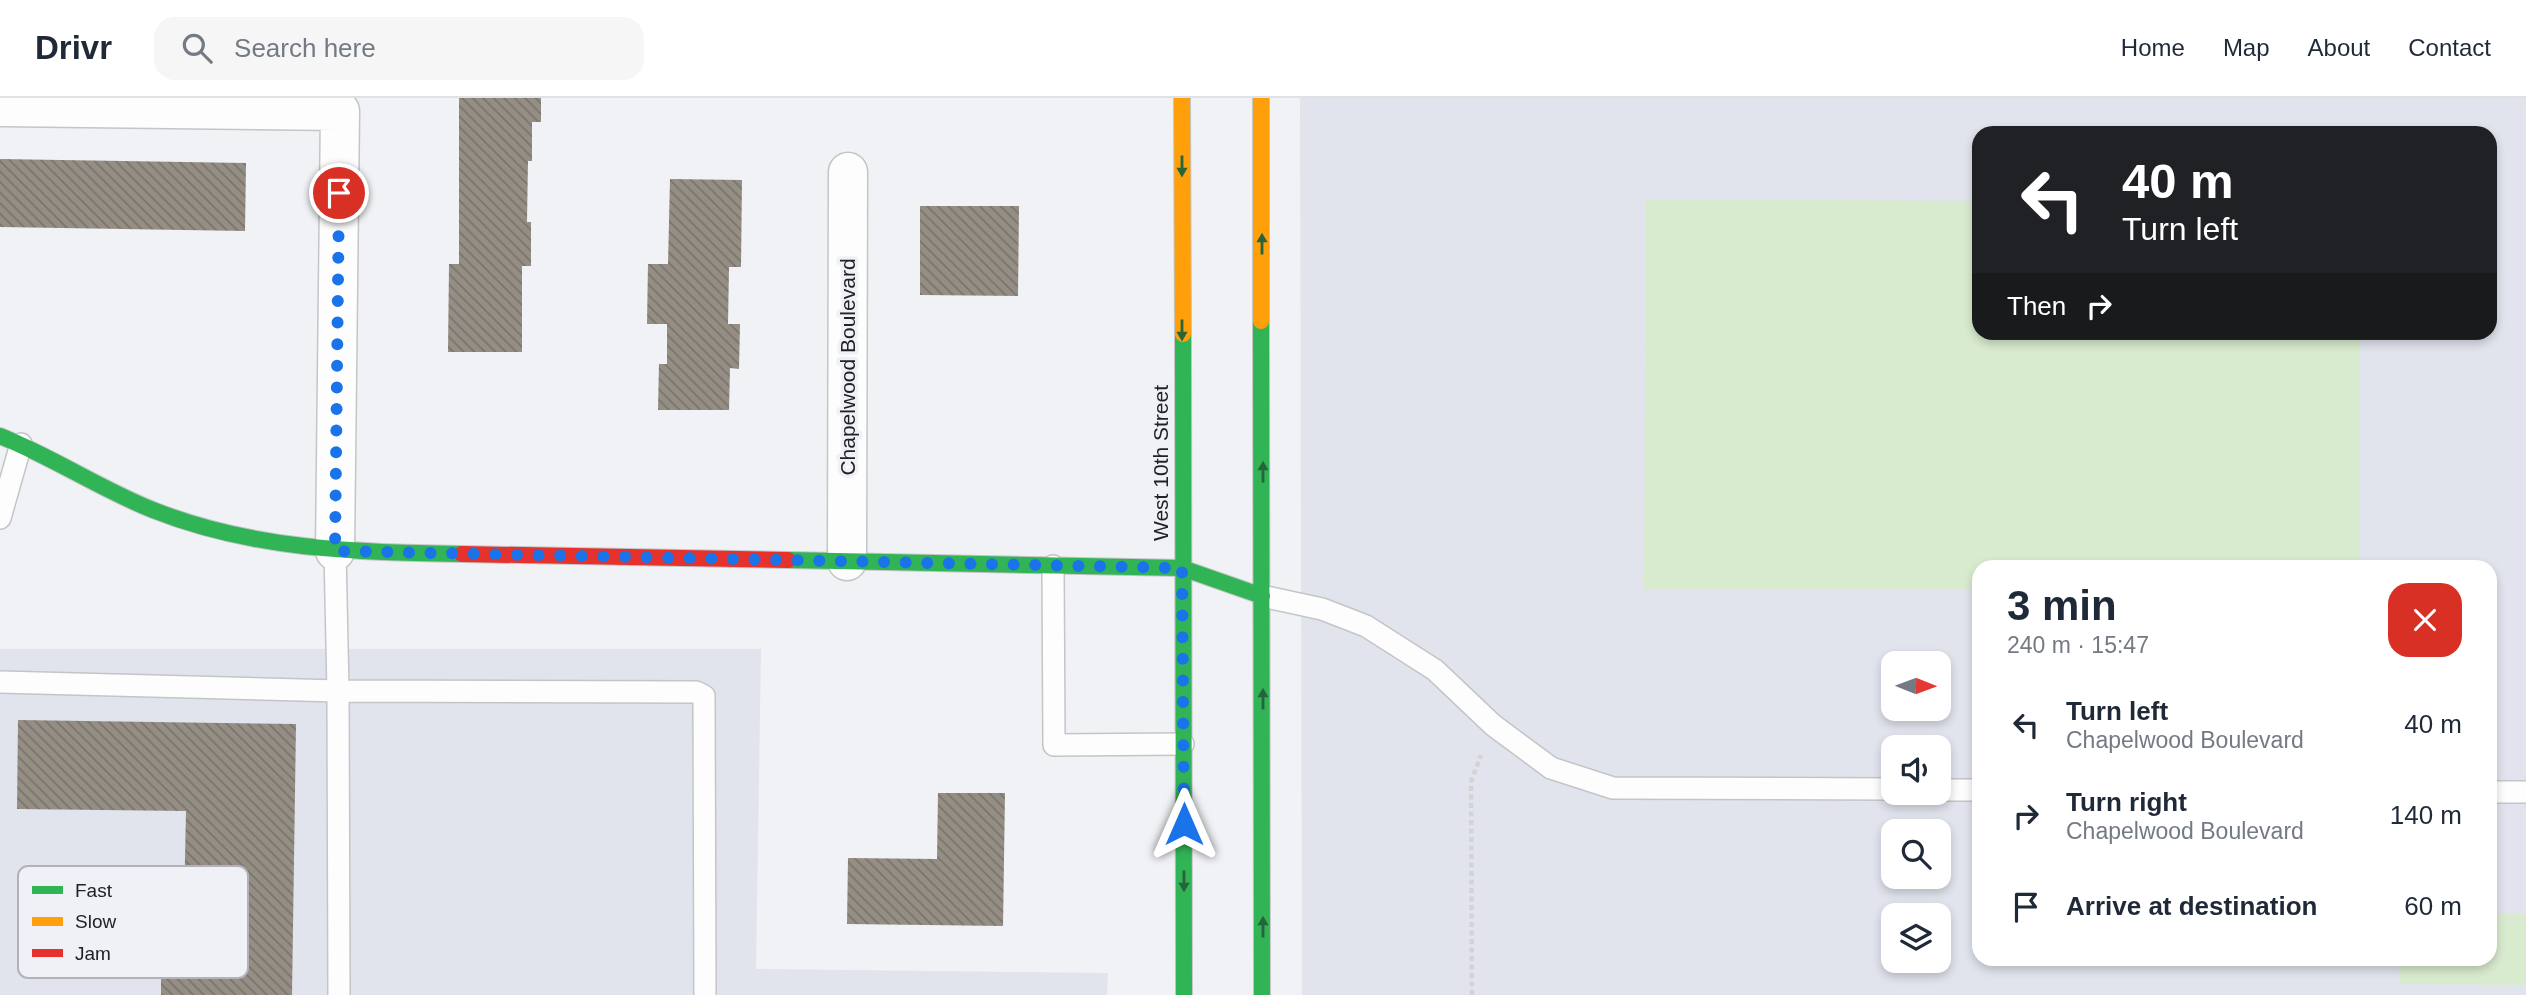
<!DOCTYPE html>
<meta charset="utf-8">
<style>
body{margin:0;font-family:Arial,sans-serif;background:#f6f6f7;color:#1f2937;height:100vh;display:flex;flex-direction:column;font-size:26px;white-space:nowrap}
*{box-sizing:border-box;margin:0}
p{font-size:23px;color:#747a83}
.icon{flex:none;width:38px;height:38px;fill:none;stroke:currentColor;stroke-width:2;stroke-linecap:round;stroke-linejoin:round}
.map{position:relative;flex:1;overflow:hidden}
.drawer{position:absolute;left:1972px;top:462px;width:525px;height:406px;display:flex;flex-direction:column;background:#fff;border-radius:21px;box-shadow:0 4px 10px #0003}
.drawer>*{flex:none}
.banner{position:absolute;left:1972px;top:28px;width:525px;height:214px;border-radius:21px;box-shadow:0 4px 10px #0003;background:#202124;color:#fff;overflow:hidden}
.needle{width:46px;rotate:91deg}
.fabs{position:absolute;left:1881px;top:553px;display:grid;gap:14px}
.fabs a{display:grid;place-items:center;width:70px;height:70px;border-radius:14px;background:#fff;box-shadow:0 4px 10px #0003;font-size:35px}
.pin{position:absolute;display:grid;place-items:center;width:60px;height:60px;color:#fff;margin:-30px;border:4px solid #fff;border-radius:50%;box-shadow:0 2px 7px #0007}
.me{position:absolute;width:77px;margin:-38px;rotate:0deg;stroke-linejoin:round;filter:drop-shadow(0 0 5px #0008)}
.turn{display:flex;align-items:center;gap:24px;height:147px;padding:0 35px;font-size:32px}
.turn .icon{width:91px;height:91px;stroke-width:2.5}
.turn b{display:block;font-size:49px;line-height:60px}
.then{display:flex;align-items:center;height:66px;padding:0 35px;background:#0003;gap:14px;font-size:26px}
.round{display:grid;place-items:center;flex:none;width:74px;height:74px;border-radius:21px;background:#f6f6f7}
.summary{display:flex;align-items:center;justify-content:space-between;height:119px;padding:0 35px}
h1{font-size:42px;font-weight:700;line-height:52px}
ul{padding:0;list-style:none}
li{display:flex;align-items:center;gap:21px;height:91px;padding:0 35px}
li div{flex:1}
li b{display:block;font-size:26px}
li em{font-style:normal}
header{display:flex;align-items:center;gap:42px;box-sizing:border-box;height:98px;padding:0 35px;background:#fff;border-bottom:2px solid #e0e1e3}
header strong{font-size:33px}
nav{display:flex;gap:38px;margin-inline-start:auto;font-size:24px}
.search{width:490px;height:63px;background:#f6f6f7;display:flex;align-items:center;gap:18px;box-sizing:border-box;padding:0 24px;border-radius:21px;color:#747a83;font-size:26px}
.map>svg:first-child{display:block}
</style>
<header>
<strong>Drivr</strong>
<div class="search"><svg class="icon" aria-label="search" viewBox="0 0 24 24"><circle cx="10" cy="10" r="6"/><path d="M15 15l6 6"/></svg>Search here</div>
<nav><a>Home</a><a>Map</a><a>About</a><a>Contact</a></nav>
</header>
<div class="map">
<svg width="2526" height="897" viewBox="0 0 2526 897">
<defs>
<pattern id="building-back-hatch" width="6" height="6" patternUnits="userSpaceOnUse" patternTransform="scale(1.75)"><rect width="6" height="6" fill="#958e84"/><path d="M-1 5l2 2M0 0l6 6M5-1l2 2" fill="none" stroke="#79746c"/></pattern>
</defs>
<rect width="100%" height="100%" fill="#f1f2f5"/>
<path fill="#e1e4ed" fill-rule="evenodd" d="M 1300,0 L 2526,0 L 2526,897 L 1302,897 ZM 1979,35 L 2490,35 L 2490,234 L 1979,234 ZM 1979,469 L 2490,469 L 2490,861 L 1979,861 ZM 1894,565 L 1939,565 L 1939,611 L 1894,611 ZM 1894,649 L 1939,649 L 1939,695 L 1894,695 ZM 1894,733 L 1939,733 L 1939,779 L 1894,779 ZM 1894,817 L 1939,817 L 1939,863 L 1894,863 Z
M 0,551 L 761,551 L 756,871 L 1108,875 L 1107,897 L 0,897 Z"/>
<path fill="#d9ebce" d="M 1646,101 L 1979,103 L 1979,234 L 2360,235 L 2359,469 L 1979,469 L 1979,492 L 1644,491 Z
M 2490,815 L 2526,816 L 2526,887 L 2399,886 L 2399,861 L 2490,861 Z"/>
<path fill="url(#building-back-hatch)" d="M 459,0 L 541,0 L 541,24 L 532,24 L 532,63 L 528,63 L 527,124 L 531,124 L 531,168 L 522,168 L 522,254 L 448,254 L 449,166 L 459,166 Z
M 0,61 L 246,65 L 245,133 L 0,129 Z
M 670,81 L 742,82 L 741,169 L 729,169 L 728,226 L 740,226 L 739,271 L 730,270 L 729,312 L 658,312 L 659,266 L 667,266 L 667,226 L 647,226 L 648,166 L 668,166 Z
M 920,108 L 1019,108 L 1018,198 L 920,197 Z
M 18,622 L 296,626 L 292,897 L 161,897 L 161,854 L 183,854 L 186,713 L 17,711 Z
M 938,695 L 1005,695 L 1003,828 L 847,826 L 848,760 L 937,761 Z"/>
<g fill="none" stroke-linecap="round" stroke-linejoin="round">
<defs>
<path id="lane" d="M 0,420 L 21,346
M 335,453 L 338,593 L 696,594 L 704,598 L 705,897
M 1053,468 L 1054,647 L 1183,646
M 1262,498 L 1322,511 L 1366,528 L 1435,572 L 1493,627 L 1551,670 L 1613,690 L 1894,691
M 0,584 L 338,593 L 339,897
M 1939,692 L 1979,692
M 2490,694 L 2526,694"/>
<path id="street" d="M 0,9 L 340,13 L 335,453
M 847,463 L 848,74"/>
<path id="fast" d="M 1261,223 L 1262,897
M 1183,236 L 1184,897
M 0,338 C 53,359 100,391 153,412 C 254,452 355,454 462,456
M 788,462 L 1182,470 L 1262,498"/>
<path id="slow" d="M 1182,0 L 1183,236
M 1261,0 L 1261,223"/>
<path id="jam" d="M 462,456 L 788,462"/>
</defs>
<use href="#lane" stroke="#c4c5c7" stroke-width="24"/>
<use href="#street" stroke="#c4c5c7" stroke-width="41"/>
<use href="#fast" stroke="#c4c5c7" stroke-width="18"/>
<use href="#slow" stroke="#c4c5c7" stroke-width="18"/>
<use href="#jam" stroke="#c4c5c7" stroke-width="18"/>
<path stroke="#d3d3d4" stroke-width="4.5" stroke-dasharray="5 3.5" stroke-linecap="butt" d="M 1472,897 L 1471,684 L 1481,657"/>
<use href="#lane" stroke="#fdfdfe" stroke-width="21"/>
<use href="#street" stroke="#fdfdfe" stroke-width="38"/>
<use href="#fast" stroke="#30b455" stroke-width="16"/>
<use href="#slow" stroke="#ff9f0a" stroke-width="16"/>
<use href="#jam" stroke="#e5322d" stroke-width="16"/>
</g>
<defs><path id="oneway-solid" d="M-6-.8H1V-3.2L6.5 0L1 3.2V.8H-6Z" transform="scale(1.75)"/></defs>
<g fill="#28643a">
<use href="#oneway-solid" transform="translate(1182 68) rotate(90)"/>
<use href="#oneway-solid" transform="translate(1262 146) rotate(-90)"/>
<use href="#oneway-solid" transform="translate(1182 232) rotate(90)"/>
<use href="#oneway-solid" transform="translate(1263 374) rotate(-90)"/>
<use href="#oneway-solid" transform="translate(1263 601) rotate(-90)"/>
<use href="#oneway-solid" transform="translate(1184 783) rotate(90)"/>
<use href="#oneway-solid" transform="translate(1263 829) rotate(-90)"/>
</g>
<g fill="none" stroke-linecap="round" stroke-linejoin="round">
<path stroke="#1a73e8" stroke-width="12" stroke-dasharray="0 21.6" d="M 339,95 L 335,453 L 1182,470 L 1184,726"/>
</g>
<g text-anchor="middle" stroke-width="7" stroke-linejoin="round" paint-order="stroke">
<g font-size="21" fill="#212224" stroke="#eff1f7">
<text transform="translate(848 269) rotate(-90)" y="7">Chapelwood Boulevard</text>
<text transform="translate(1161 365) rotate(-90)" y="7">West 10th Street</text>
</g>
</g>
<rect x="18" y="768" width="230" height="112" rx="10" fill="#eff1f7" stroke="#b1b3b8" stroke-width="2"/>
<rect x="32" y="788" width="31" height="8" fill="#30b455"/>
<rect x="32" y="819" width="31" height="9" fill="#ff9f0a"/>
<rect x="32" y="851" width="31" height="8" fill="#e5322d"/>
<g font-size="19" fill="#212224">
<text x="75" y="799">Fast</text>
<text x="75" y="830">Slow</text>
<text x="75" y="862">Jam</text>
</g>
</svg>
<div class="fabs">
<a><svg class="needle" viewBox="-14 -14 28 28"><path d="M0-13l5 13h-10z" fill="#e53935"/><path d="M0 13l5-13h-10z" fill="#747a83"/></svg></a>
<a><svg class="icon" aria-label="sound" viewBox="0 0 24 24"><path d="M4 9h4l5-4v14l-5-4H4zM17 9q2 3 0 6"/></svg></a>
<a><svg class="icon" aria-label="search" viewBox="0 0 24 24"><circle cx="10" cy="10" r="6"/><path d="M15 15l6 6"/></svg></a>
<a><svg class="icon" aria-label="layers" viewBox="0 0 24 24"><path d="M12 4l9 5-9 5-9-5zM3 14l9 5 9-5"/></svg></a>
</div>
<div class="pin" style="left:339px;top:95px;background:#d93025"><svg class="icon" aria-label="arrive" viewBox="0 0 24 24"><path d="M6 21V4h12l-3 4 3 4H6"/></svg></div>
<svg class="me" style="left:1184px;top:726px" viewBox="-20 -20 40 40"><path d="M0-17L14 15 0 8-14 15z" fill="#1a73e8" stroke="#fff" stroke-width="4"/></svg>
<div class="banner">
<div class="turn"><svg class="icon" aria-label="left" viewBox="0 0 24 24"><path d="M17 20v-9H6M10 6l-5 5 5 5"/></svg><div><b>40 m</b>Turn left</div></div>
<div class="then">Then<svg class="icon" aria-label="right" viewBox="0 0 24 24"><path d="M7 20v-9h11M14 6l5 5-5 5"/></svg></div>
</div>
<section class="drawer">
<div class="summary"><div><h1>3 min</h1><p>240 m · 15:47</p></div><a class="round" style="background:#d93025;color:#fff"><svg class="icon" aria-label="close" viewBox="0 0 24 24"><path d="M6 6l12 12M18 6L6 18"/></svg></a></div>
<ul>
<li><svg class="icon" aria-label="left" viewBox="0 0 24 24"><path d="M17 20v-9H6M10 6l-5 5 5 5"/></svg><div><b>Turn left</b><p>Chapelwood Boulevard</p></div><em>40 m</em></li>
<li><svg class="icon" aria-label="right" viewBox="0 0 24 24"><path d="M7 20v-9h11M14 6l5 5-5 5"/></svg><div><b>Turn right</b><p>Chapelwood Boulevard</p></div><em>140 m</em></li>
<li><svg class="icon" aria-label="arrive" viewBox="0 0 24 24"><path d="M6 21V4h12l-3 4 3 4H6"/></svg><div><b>Arrive at destination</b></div><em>60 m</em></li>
</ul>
</section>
</div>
